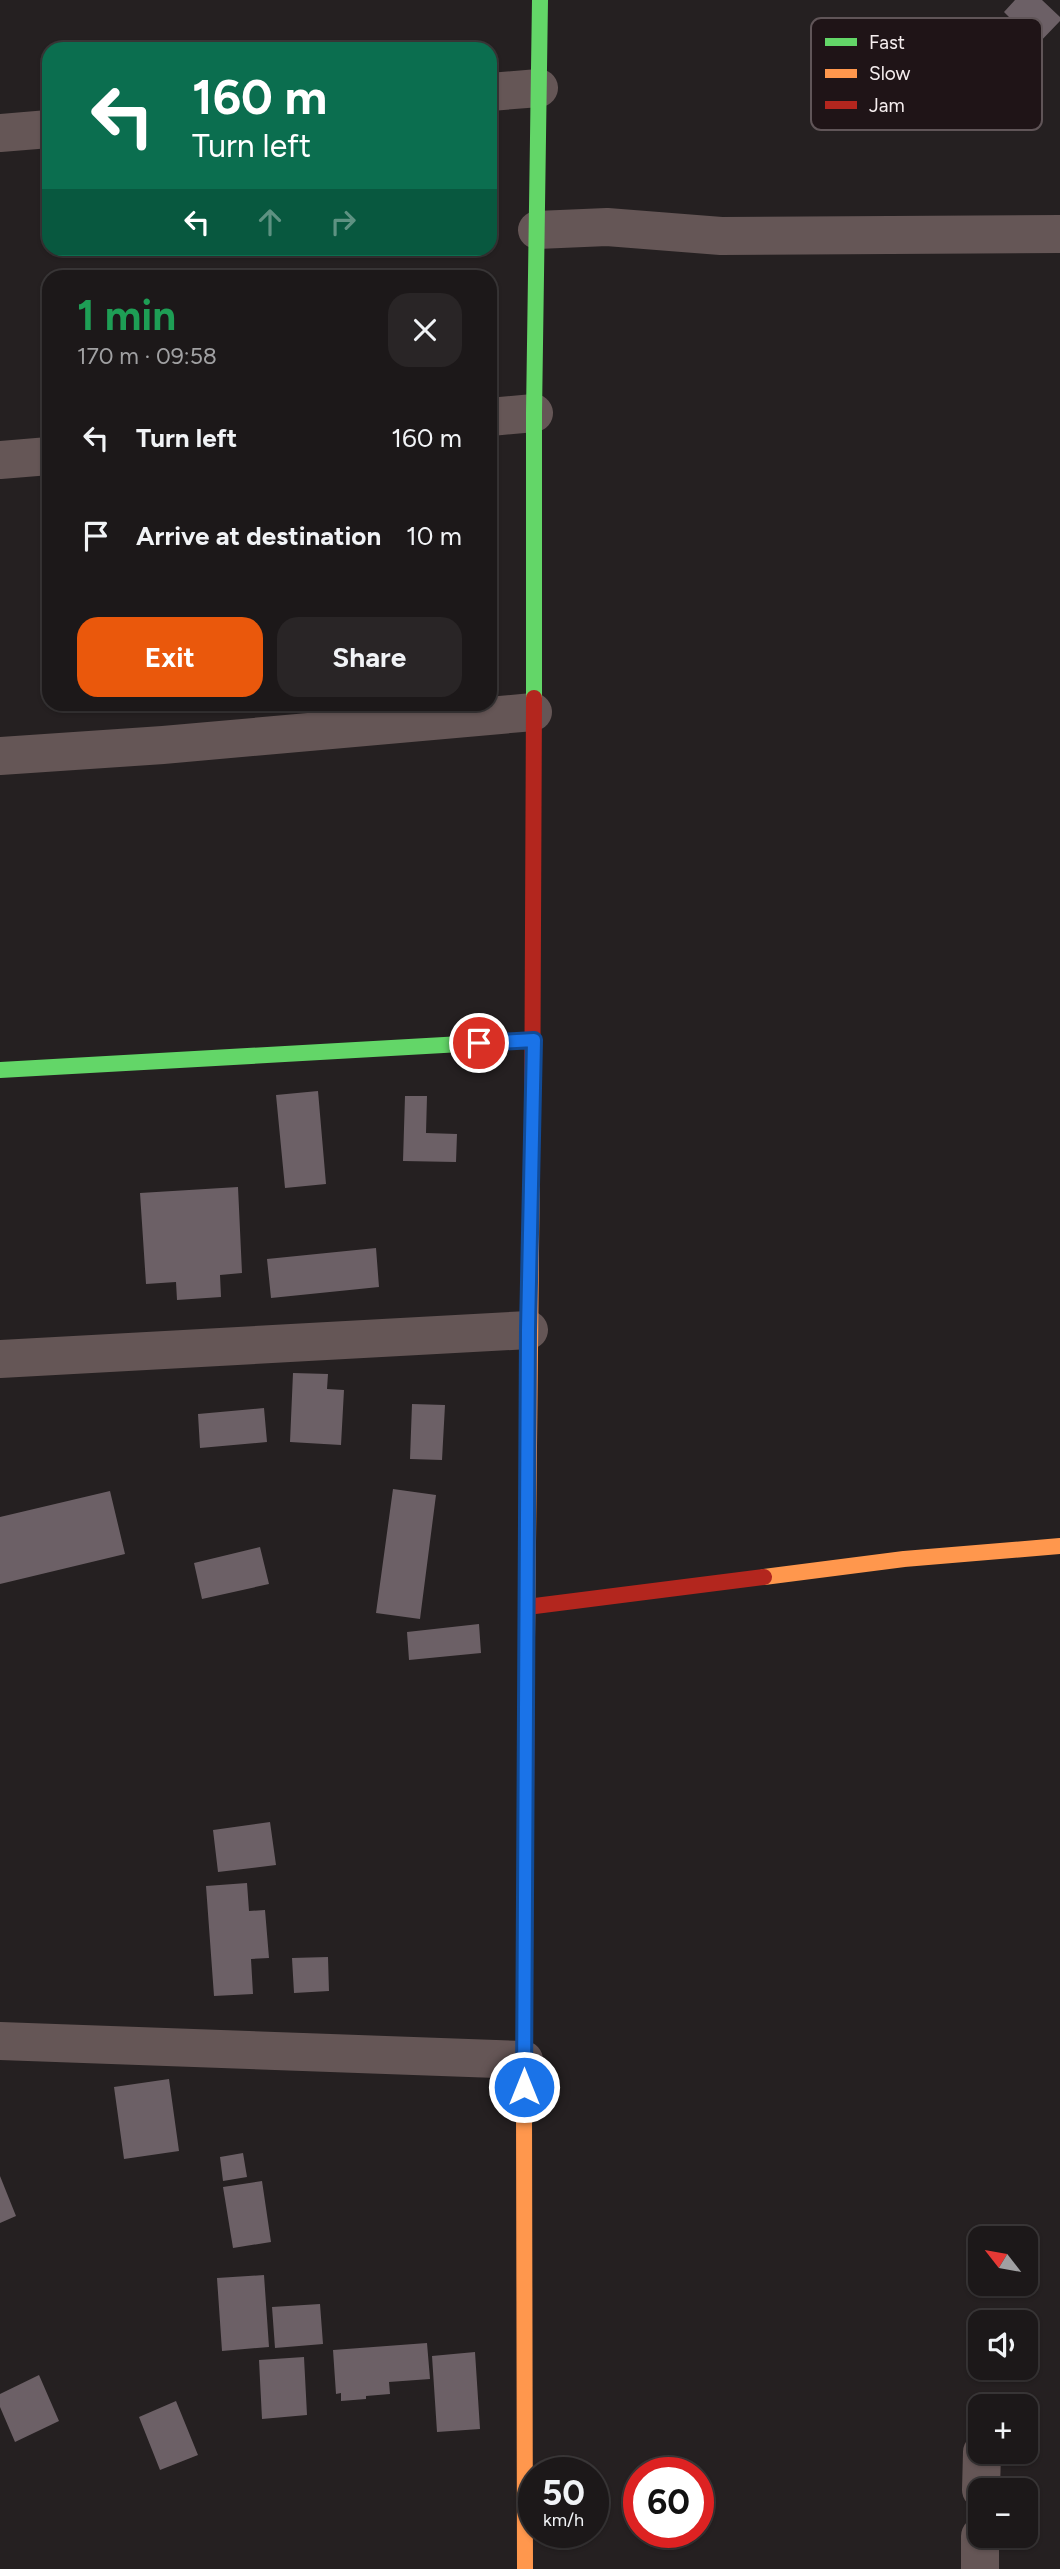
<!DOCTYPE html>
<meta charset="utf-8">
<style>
body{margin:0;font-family:Figtree,sans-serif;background:#292526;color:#f1f3f6;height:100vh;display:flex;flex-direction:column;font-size:26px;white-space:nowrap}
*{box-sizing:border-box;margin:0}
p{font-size:23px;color:#a0a0a2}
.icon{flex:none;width:38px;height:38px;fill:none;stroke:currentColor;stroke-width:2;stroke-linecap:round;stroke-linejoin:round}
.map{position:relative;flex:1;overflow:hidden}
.panel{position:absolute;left:42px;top:270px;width:455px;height:441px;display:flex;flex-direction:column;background:#1c1819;border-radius:21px;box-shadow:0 2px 5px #0004,0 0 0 2px #3a3738}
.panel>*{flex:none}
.top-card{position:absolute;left:42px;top:42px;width:455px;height:214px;border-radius:21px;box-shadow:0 2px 5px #0004,0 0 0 2px #3a3738;background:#0b6e4f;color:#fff;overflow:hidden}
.needle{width:46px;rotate:301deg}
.fabs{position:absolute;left:968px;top:2226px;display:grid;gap:14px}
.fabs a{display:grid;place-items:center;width:70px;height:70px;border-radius:14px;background:#1c1819;box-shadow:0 2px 5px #0004,0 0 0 2px #3a3738;font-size:35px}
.speed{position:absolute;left:518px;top:2457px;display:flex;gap:14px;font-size:35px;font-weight:700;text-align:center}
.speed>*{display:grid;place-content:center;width:91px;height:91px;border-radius:50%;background:#1c1819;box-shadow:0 2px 5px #0004,0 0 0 2px #3a3738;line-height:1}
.speed small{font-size:18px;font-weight:400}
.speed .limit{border:10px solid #d22;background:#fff;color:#111}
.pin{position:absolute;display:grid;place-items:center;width:60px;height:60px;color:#fff;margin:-30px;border:4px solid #fff;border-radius:50%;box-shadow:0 2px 7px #0007}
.me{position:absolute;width:77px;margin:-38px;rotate:0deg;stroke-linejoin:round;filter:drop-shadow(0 0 5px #0008)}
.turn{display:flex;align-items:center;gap:24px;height:147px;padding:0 35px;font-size:32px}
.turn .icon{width:91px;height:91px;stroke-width:2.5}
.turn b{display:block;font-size:49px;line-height:60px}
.lanes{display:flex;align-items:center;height:66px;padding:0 35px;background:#0003;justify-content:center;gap:35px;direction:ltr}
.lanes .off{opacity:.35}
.round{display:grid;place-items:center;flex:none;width:74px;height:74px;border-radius:21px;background:#292526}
.overview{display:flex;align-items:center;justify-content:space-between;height:119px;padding:0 35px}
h1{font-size:42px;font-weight:700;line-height:52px;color:#1e9e55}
.cta{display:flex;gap:14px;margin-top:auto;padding:14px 35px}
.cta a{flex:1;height:80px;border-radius:21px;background:#ea580c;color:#fff;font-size:28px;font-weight:700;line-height:80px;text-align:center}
.cta a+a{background:#292526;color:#f1f3f6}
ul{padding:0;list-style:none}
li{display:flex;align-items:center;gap:21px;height:98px;padding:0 35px}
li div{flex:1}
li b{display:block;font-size:26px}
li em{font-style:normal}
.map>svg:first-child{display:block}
</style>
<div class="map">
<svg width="1060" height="2569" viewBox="0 0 1060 2569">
<rect width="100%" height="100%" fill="#252021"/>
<path fill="#6c6066" d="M 1015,0 L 1042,0 L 1060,17 L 1060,21 L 1037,45 L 1004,12 Z
M 318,1091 L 326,1184 L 285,1188 L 276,1095 Z
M 405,1096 L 427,1096 L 426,1133 L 457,1134 L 456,1162 L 403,1161 Z
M 238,1187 L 242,1273 L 220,1275 L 221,1297 L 177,1300 L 176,1282 L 146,1284 L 140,1193 Z
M 376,1248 L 379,1287 L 271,1298 L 267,1259 Z
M 293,1373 L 328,1374 L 327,1389 L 344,1390 L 341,1445 L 290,1442 Z
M 412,1404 L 445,1405 L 442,1460 L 410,1459 Z
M 264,1408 L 267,1442 L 200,1448 L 198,1414 Z
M 393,1489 L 436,1495 L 420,1619 L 376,1613 Z
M 110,1491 L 125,1554 L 0,1584 L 0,1517 Z
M 260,1547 L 269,1584 L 202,1599 L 194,1563 Z
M 479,1624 L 481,1653 L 409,1660 L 407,1632 Z
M 270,1822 L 276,1865 L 218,1872 L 213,1830 Z
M 247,1883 L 249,1911 L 265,1910 L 269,1958 L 251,1959 L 253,1994 L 214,1996 L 206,1886 Z
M 328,1957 L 329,1991 L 294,1993 L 292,1958 Z
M 169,2079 L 179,2151 L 124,2159 L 114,2087 Z
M 243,2153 L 247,2177 L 223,2181 L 220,2157 Z
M 0,2176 L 16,2216 L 0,2223 Z
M 262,2181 L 271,2242 L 233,2248 L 223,2187 Z
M 264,2275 L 269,2347 L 222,2351 L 217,2278 Z
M 320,2304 L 323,2344 L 275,2348 L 272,2307 Z
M 427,2343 L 430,2379 L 389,2382 L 390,2394 L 366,2396 L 366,2399 L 341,2401 L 341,2393 L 336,2394 L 333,2350 Z
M 475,2352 L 480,2429 L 437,2432 L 432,2356 Z
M 304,2357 L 307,2415 L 262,2419 L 259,2360 Z
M 39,2375 L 59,2421 L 15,2442 L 0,2407 L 0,2394 Z
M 176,2401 L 198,2455 L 160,2470 L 139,2417 Z"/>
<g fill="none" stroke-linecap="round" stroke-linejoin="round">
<path stroke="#655656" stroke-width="38" d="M 490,92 L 539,88
M 0,133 L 49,129
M 537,230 L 607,227 L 721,236 L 1060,234
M 490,417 L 534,413
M 0,460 L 49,456
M 0,756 L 163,745 L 533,712
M 0,1359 L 529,1330
M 0,2041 L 524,2060
M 981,2490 L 982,2452
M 980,2569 L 980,2536"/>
<path stroke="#63d668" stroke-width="16" d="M 534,698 L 534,413 L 540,0
M 0,1070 L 534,1040"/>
<path stroke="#ff974d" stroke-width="16" d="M 764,1577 L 904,1559 L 1060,1546
M 527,1639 L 532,1157
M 524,2110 L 525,2569"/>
<path stroke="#b3261e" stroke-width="16" d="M 532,1157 L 534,698
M 527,1607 L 764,1577
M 524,2110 L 527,1639"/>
</g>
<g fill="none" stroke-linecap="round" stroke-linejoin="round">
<defs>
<path id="route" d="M 479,1043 L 534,1040 L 528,1330 L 524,2087"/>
</defs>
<use href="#route" stroke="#114b97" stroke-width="18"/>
<use href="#route" stroke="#1a73e8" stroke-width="12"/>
</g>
<rect x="811" y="18" width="231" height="112" rx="10" fill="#1f1417" stroke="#605558" stroke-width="2"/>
<rect x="825" y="38" width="32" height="8" fill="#63d668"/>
<rect x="825" y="69" width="32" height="9" fill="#ff974d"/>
<rect x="825" y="101" width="32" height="8" fill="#b3261e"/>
<g font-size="19" fill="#f6eeef">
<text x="869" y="49">Fast</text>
<text x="869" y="80">Slow</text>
<text x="869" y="112">Jam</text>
</g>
</svg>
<div class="fabs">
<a><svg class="needle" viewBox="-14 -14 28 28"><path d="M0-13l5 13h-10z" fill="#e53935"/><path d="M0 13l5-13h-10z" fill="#a0a0a2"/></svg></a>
<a><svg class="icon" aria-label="sound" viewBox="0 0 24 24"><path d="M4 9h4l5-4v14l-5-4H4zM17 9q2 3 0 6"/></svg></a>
<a>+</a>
<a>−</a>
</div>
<div class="speed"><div>50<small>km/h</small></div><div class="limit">60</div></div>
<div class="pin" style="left:479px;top:1043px;background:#d93025"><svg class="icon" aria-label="arrive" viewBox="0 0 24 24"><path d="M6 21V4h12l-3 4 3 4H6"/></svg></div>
<svg class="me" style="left:524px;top:2087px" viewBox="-20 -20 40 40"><circle r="17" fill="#1a73e8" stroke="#fff" stroke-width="3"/><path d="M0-11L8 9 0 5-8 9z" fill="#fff"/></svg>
<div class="top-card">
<div class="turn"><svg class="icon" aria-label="left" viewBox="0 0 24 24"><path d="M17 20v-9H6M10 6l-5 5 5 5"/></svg><div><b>160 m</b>Turn left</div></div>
<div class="lanes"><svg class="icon" aria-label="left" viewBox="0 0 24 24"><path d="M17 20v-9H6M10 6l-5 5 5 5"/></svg><svg class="icon off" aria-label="ahead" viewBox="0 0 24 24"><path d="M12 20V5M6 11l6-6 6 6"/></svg><svg class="icon off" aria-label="right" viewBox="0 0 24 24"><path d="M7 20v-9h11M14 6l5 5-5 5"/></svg></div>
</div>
<section class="panel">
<div class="overview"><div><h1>1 min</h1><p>170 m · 09:58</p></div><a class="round"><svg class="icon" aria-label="close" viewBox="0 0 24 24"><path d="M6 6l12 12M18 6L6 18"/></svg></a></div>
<ul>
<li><svg class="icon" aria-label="left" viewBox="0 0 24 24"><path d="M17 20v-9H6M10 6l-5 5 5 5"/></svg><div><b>Turn left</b></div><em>160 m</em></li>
<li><svg class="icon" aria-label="arrive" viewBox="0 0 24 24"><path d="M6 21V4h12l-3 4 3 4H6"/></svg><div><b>Arrive at destination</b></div><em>10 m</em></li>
</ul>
<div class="cta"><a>Exit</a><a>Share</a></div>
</section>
</div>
